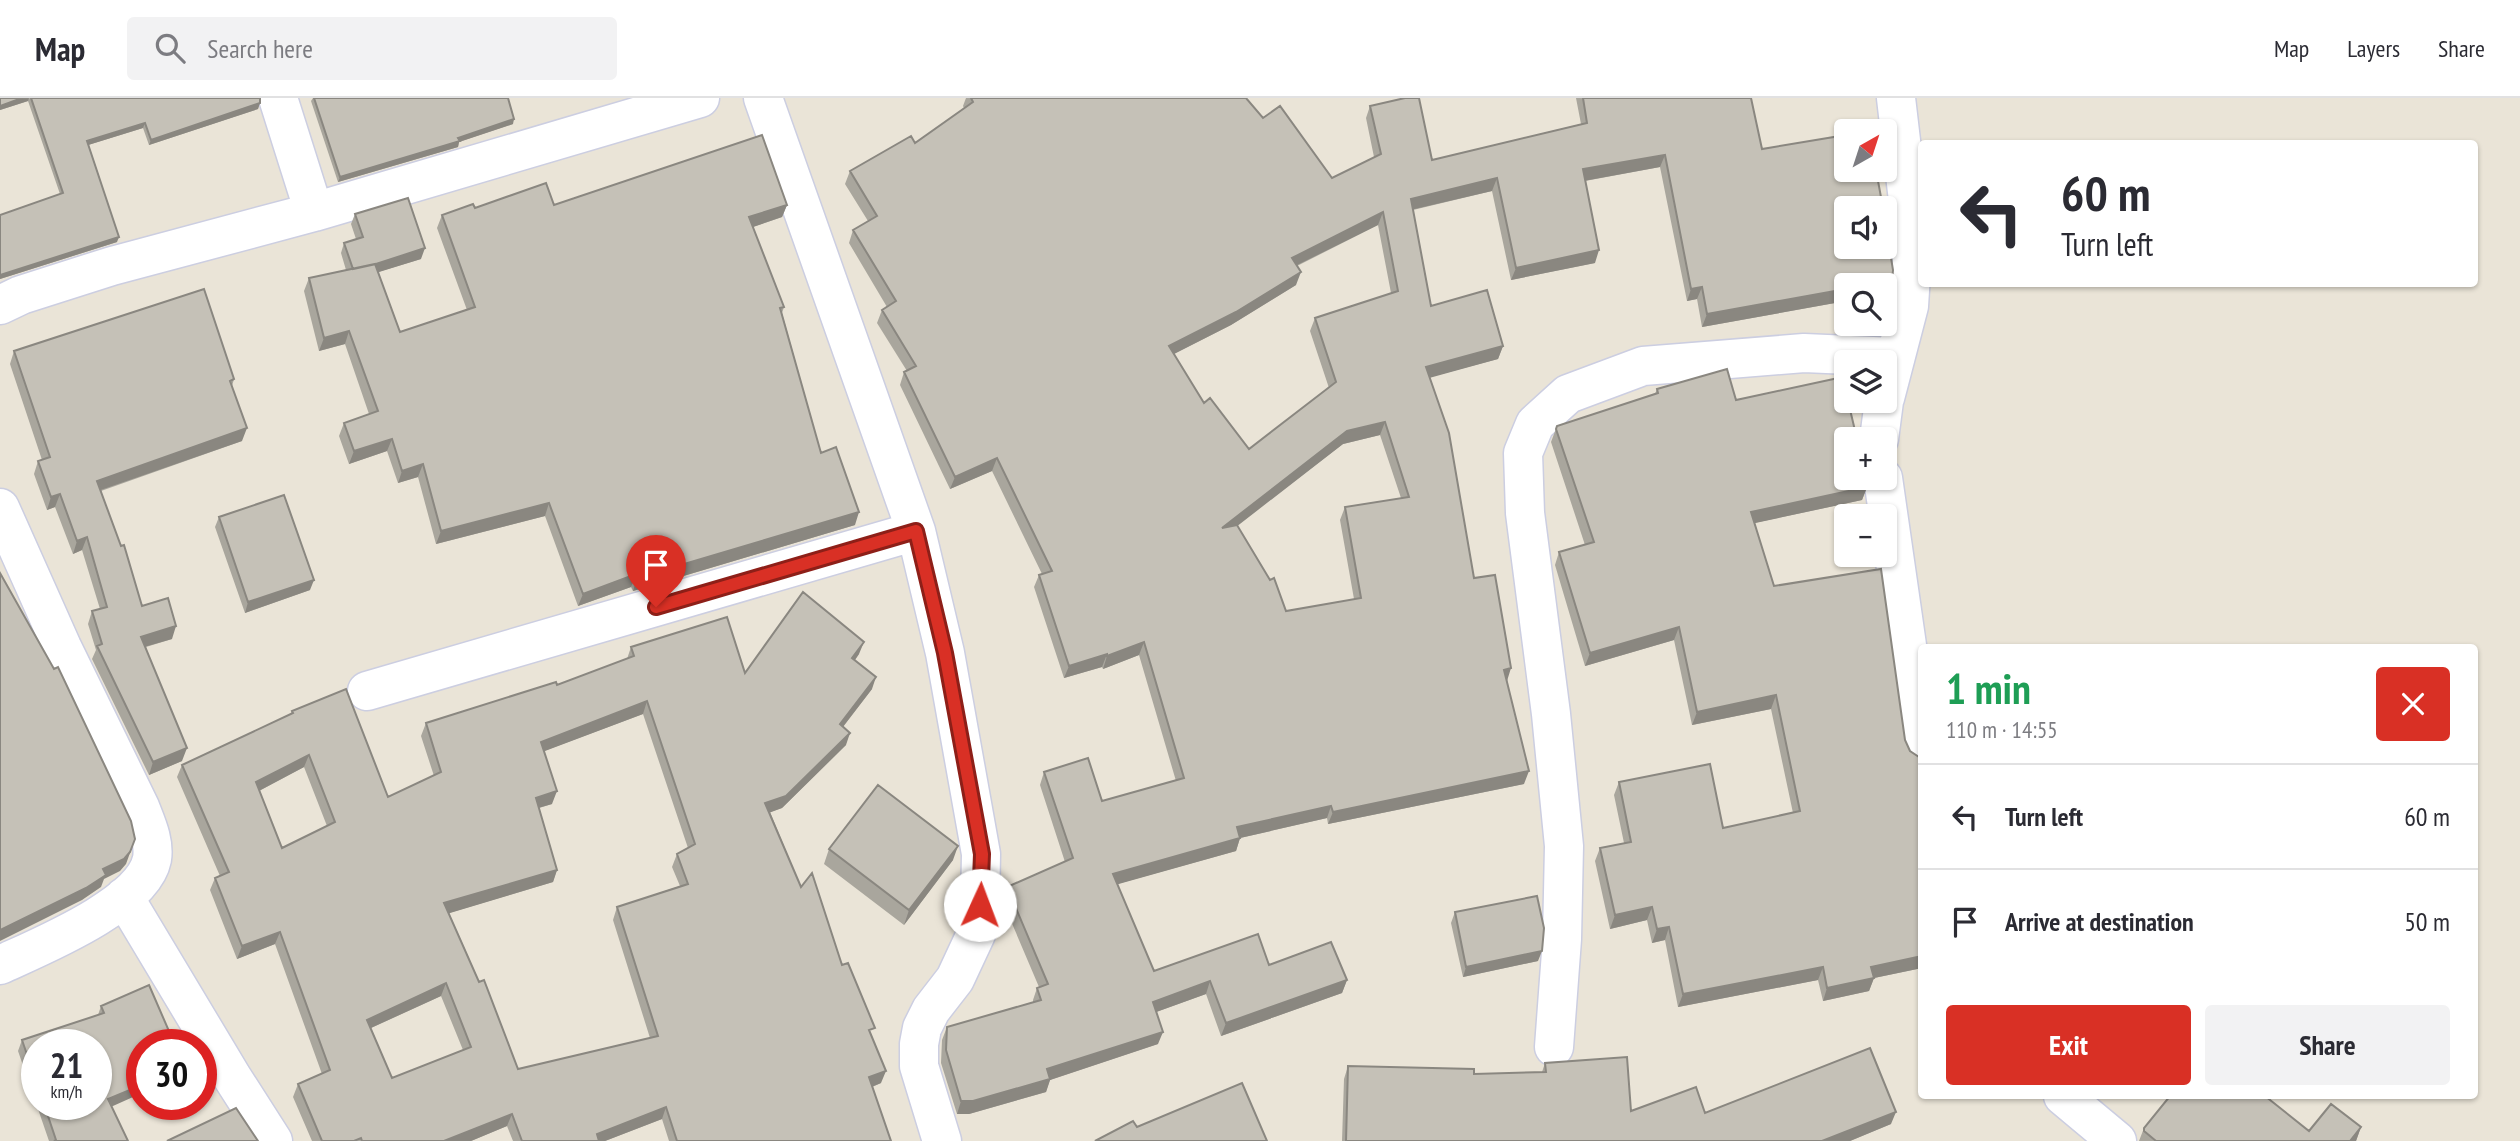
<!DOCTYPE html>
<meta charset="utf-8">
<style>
body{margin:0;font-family:"PT Sans Narrow",sans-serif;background:#f2f2f3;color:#2b2b33;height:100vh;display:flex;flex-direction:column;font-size:26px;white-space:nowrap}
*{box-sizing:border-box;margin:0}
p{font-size:23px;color:#7c7c81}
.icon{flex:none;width:38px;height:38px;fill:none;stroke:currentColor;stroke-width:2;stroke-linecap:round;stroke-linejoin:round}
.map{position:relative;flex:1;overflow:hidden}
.details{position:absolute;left:1918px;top:546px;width:560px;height:455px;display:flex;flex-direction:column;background:#fff;border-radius:7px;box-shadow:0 2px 5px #0004}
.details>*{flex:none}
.guide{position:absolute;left:1918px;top:42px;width:560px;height:147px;border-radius:7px;box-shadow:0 2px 5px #0004;background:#fff;color:#2b2b33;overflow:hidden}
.needle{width:46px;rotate:39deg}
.controls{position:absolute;left:1834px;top:21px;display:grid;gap:14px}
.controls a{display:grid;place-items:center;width:63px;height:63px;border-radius:7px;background:#fff;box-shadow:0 2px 5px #0004;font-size:35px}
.speed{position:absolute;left:21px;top:931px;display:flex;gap:14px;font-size:35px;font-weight:700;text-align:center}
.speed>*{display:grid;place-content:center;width:91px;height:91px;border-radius:50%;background:#fff;box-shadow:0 2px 5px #0004;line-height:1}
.speed small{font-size:18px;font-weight:400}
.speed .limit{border:10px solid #d22;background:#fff;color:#111}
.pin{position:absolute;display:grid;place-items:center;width:60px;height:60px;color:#fff;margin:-72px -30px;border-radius:50% 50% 50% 0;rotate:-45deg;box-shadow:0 0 7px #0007}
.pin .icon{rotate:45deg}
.me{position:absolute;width:77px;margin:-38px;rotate:2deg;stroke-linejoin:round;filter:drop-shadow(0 0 5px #0008)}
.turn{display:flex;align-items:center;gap:24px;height:147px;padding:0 28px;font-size:32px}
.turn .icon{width:91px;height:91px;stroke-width:2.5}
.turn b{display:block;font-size:49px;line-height:60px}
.round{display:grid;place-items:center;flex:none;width:74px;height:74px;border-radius:7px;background:#f2f2f3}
.headline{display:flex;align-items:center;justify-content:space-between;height:119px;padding:0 28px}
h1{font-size:42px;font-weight:800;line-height:52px;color:#1e9e55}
.action{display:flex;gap:14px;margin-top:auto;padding:14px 28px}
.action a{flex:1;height:80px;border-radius:7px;background:#d93025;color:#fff;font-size:28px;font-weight:800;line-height:80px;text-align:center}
.action a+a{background:#f2f2f3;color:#2b2b33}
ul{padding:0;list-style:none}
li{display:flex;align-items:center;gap:21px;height:105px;padding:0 28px;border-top:2px solid #e1e1e2}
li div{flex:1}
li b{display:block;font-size:26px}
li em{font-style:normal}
header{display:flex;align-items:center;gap:42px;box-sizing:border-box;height:98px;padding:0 35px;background:#fff;border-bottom:2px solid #e1e1e2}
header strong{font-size:33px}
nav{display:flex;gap:38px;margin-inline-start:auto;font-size:24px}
.search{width:490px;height:63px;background:#f2f2f3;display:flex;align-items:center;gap:18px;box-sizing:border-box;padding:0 24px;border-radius:7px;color:#7c7c81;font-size:26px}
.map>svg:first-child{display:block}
</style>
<header>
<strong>Map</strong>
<div class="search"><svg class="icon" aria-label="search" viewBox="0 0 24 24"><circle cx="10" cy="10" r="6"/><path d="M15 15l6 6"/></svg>Search here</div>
<nav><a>Map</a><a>Layers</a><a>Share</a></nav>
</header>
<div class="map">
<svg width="2520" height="1043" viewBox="0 0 2520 1043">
<rect width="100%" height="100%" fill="#eae4d7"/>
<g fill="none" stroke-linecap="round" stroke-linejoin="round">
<defs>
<path id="street" d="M 278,0 L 314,114
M 763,0 L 916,433 L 945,555 L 981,756 L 980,807 L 976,836 L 955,881 L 931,912 L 922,930 L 919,946 L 919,968 L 942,1043
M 0,207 L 21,197 L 112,168 L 314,114 L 700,0
M 1885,300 L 1909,208 L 1913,145 L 1896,0
M 1879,341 L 1884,303
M 1883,380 L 1922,652
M 0,410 L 62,549 L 140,709 C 146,725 155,743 152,761 C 143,807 39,849 0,867
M 367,593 L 916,433
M 124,799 L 232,979 L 273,1043
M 1554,949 L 1562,841 L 1564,748 L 1551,616 L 1525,415 L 1523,355 L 1535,326 L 1568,296 L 1643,268 L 1804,255 L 1895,259
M 2063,998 L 2117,1043"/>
</defs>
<use href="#street" stroke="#cccee1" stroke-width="41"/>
<use href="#street" stroke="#fff" stroke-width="38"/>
</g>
<path fill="#a9a69d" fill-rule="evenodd" d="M 0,0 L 260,0 L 258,11 L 149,47 L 143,30 L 88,47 L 117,144 L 0,181 L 0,117 L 60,96 L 28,3 L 0,12 Z
M 313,0 L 508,0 L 513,26 L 459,44 L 458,49 L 338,84 L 311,3 Z
M 966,0 L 1246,0 L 1263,20 L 1332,80 L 1374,59 L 1366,20 L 1370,8 L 1400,1 L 1400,0 L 1419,0 L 1432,62 L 1581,26 L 1576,0 L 1751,0 L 1762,51 L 1892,183 L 1888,196 L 1885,197 L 1885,187 L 1846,187 L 1846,203 L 1702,229 L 1697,201 L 1687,203 L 1660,69 L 1585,83 L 1595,165 L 1511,182 L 1492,93 L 1413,112 L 1431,208 L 1503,248 L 1498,261 L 1430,279 L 1474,480 L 1507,582 L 1524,686 L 1328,726 L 1327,720 L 1240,740 L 1236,753 L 1117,786 L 1154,873 L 1269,867 L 1347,882 L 1342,895 L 1221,938 L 1206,896 L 1156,914 L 1158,946 L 1050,982 L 1046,994 L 969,1016 L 957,1016 L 941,965 L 942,942 L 947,929 L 1033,904 L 1033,902 L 1037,890 L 1039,889 L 1002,802 L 1007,789 L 1065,764 L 1040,687 L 1044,674 L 1102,703 L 1176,683 L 1139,557 L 1103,571 L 1102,569 L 1064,580 L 1034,489 L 1039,477 L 1042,476 L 992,373 L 950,391 L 900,287 L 904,274 L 907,273 L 877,225 L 882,212 L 887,209 L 849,145 L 853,132 L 868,123 L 845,86 L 850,73 L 915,45 L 964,10 L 963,8 ZM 1378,127 L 1391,195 L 1315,220 L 1310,233 L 1329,290 L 1249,351 L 1204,305 L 1174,256 L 1231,227 L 1296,187 L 1297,168 ZM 1380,337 L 1401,400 L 1345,409 L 1340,422 L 1354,501 L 1286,513 L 1237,427 L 1343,346 Z
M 554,107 L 787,107 L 782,119 L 753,129 L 784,209 L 782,215 L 821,355 L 855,427 L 633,493 L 631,489 L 578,508 L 545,418 L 436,446 L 418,379 L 398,385 L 387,353 L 349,366 L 339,338 L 344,325 L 369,316 L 345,246 L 319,253 L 304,193 L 309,180 L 346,172 L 341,155 L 344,145 L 356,141 L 351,126 L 355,116 L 421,161 L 378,174 L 400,234 L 467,212 L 437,130 L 442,117 L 475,110 Z
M 14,253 L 234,281 L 232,288 L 242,343 L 101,393 L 142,508 L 172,541 L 146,549 L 182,663 L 149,677 L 92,561 L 96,552 L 88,526 L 92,513 L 100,511 L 82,452 L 73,456 L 55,409 L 47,412 L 34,376 L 38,363 L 42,362 L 10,266 Z
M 1657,291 L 1736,302 L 1867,389 L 1862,402 L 1754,425 L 1774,488 L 1905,642 L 1910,653 L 1922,672 L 1922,870 L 1874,880 L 1869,893 L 1823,903 L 1818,882 L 1678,909 L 1665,842 L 1652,845 L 1647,822 L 1610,831 L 1595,763 L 1600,750 L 1624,745 L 1614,697 L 1619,684 L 1723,730 L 1793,715 L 1771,611 L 1692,627 L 1674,542 L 1585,568 L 1555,467 L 1559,454 L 1585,447 L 1551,344 L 1557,328 L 1655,296 Z
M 219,419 L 310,492 L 245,515 L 215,429 Z
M 631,549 L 745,575 L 859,556 L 855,562 L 872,591 L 843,629 L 846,647 L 782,710 L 770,714 L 801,789 L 842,867 L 872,938 L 881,985 L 872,989 L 891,1043 L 669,1043 L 662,1021 L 605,1043 L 513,1043 L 507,1028 L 471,1043 L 312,1043 L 293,999 L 298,986 L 322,976 L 275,846 L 237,861 L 210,792 L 215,780 L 220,778 L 177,679 L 182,667 L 291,616 L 292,613 L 388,699 L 434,678 L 421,638 L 426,625 L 557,587 L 627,561 ZM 643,616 L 688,750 L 677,756 L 672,769 L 680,788 L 617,809 L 613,822 L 650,940 L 518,971 L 449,815 L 553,784 L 557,772 L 539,710 L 552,706 L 544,653 ZM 304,669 L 327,728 L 282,750 L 259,693 ZM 441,898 L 463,952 L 392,980 L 371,930 Z
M 829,751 L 953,762 L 904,827 L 824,766 Z
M 1455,814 L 1538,863 L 1463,879 L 1451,825 Z
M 149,887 L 111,1009 L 128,1043 L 49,1043 L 18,953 L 22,942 L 98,917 L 101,908 ZM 37,947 L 96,1006 L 37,1006 Z
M 1545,965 L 1631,1013 L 1705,1015 L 1891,1026 L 1850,1043 L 1342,1043 L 1344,981 L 1348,968 L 1474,976 L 1542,974 Z
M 2361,1029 L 2356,1043 L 2139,1043 L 2144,1030 L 2309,1033 Z"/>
<path fill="#8a8780" d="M 22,0 L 29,0 L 28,3 L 0,12 L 0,8 Z
M 260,5 L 258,11 L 149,47 L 151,42 Z
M 514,21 L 513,26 L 459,44 L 458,49 L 338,84 L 340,79 Z
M 145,25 L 143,30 L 85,48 L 87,43 Z
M 1665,57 L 1660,69 L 1578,84 L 1583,71 Z
M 1497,80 L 1492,93 L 1406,113 L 1411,101 Z
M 787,107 L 782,119 L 744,132 L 749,119 Z
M 1383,114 L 1378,127 L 1287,172 L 1292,160 Z
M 119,139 L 117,144 L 0,181 L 0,177 L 16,171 Z
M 425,150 L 421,161 L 350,183 L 353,173 Z
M 1599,152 L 1595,165 L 1511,182 L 1516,170 Z
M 1301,174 L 1296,187 L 1231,227 L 1164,261 L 1169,248 Z
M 1892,183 L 1888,196 L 1885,197 L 1885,187 L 1871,187 Z
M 1702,189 L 1697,201 L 1687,203 L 1691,191 Z
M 1846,191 L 1846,203 L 1702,229 L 1707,216 Z
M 349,233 L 345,246 L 319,253 L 324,240 Z
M 1503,248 L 1498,261 L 1422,282 L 1426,269 Z
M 1385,324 L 1380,337 L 1343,346 L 1218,443 L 1222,430 L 1347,333 Z
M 247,330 L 242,343 L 92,395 L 97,383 Z
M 392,341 L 387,353 L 349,366 L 354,353 Z
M 997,360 L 992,373 L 950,391 L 955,379 Z
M 423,366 L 418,379 L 398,385 L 402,373 Z
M 1867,389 L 1862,402 L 1746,427 L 1751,414 Z
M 60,396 L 55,409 L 47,412 L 51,399 Z
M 549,405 L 545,418 L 436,446 L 441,433 Z
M 859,414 L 855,427 L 633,493 L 637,480 Z
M 87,439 L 82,452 L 73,456 L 77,443 Z
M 636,476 L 631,489 L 578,508 L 583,496 Z
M 314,482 L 310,492 L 245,515 L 248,504 Z
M 176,528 L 172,541 L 137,551 L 141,539 Z
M 1679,529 L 1674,542 L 1585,568 L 1590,555 Z
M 864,544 L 859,556 L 847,573 L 852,560 Z
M 1144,544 L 1139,557 L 1103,571 L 1107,558 Z
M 1107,556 L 1102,569 L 1064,580 L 1069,568 Z
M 1511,570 L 1507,583 L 1504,572 Z
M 876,579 L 872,591 L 835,639 L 840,626 Z
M 1776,597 L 1771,611 L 1692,627 L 1697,614 Z
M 647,603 L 643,616 L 537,656 L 541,644 Z
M 850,635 L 846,647 L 782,710 L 761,718 L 765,705 Z
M 187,650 L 182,663 L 149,677 L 153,664 Z
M 309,657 L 304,669 L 251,697 L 256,684 Z
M 1529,673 L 1524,686 L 1328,726 L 1333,714 Z
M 557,693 L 552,706 L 531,712 L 536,700 Z
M 1331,708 L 1327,720 L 1240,740 L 1236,753 L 1108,789 L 1113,776 L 1237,729 Z
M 135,741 L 126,766 L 120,773 L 104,781 L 101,789 L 82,802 L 0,843 L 0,832 L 103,771 Z
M 958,748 L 953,762 L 904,827 L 909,812 Z
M 557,772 L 553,784 L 440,818 L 444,805 Z
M 1652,809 L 1647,822 L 1610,831 L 1615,817 Z
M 1669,829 L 1665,842 L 1652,845 L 1657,831 Z
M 280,834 L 275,846 L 237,861 L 242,848 Z
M 1542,853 L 1538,863 L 1463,879 L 1466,869 Z
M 1922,858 L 1922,870 L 1874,880 L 1869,893 L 1823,903 L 1827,890 L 1871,869 Z
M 1823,869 L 1818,882 L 1678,909 L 1683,896 Z
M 1347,882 L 1342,895 L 1221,938 L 1226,925 Z
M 1210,883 L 1206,896 L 1148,917 L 1153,904 Z
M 446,885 L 441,898 L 362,934 L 367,922 Z
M 1163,934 L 1158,946 L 1050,982 L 1046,994 L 969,1016 L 957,1016 L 961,1003 L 1047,971 Z
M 886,973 L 881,985 L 864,992 L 869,979 Z
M 142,987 L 142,995 L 104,1012 L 108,1001 Z
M 666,1009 L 662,1021 L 605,1043 L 594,1043 L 597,1036 Z
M 1896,1014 L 1891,1026 L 1850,1043 L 1822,1043 Z
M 512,1016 L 507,1028 L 471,1043 L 444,1043 Z
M 2361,1029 L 2356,1043 L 2350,1043 Z"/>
<path fill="#c5c1b7" stroke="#8a8780" stroke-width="2" fill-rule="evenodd" d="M 0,0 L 22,0 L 0,8 Z
M 31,0 L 260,0 L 260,5 L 151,42 L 145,25 L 87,43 L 119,139 L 0,177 L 0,117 L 63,95 Z
M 314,0 L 508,0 L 514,21 L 458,40 L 460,43 L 340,79 Z
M 971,0 L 1246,0 L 1263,20 L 1280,8 L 1332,80 L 1381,56 L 1370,8 L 1405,0 L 1419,0 L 1432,62 L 1587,25 L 1583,0 L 1751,0 L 1762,51 L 1846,37 L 1846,72 L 1876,72 L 1883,110 L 1846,110 L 1846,149 L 1885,149 L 1885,123 L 1893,172 L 1892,183 L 1871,187 L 1846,187 L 1846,191 L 1707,216 L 1702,189 L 1691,191 L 1665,57 L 1583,71 L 1599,152 L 1516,170 L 1497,80 L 1411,101 L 1431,208 L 1487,192 L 1503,248 L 1426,269 L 1449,335 L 1474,480 L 1495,477 L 1511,570 L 1504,572 L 1529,673 L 1333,714 L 1331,708 L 1237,729 L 1240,740 L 1113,776 L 1154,873 L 1258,836 L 1269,867 L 1331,844 L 1347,882 L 1226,925 L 1210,883 L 1153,904 L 1163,934 L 1047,971 L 1050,981 L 973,1003 L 961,1003 L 946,952 L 947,929 L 1041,902 L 1037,890 L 1048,886 L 1007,789 L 1073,760 L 1044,674 L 1088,660 L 1102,703 L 1184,680 L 1144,544 L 1107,558 L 1107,556 L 1069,568 L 1039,477 L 1052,473 L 997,360 L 955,379 L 904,274 L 916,268 L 882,212 L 896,203 L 853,132 L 877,118 L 850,73 L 911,38 L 915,45 L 973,4 ZM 1383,114 L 1398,193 L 1315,220 L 1336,284 L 1249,351 L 1210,300 L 1204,305 L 1169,248 L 1236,214 L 1301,174 L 1292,160 ZM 1385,324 L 1409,399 L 1345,409 L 1361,500 L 1286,513 L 1274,480 L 1270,482 L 1237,427 L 1222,430 L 1347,333 Z
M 762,37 L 787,107 L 749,119 L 784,209 L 780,210 L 821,355 L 836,349 L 859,414 L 637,480 L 636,476 L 583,496 L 549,405 L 441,433 L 423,366 L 402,373 L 392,341 L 354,353 L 344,325 L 378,313 L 349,233 L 324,240 L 309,180 L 375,166 L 400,234 L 475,209 L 442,117 L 473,106 L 475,110 L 546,85 L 554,107 Z
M 408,100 L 425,150 L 376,166 L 353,171 L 344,145 L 363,139 L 355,116 Z
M 204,191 L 234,281 L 230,283 L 247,330 L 97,383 L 121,448 L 124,447 L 142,508 L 168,500 L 176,528 L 141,539 L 187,650 L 153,664 L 97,548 L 102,546 L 92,513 L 107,509 L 87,439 L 77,443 L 60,396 L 51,399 L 38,363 L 50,359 L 14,253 Z
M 1727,271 L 1736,302 L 1843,279 L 1846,293 L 1846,303 L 1848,303 L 1857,341 L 1846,341 L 1846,380 L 1865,380 L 1867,389 L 1751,414 L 1774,488 L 1881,471 L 1905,642 L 1910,653 L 1919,659 L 1922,672 L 1922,858 L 1871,869 L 1874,880 L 1827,890 L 1823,869 L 1683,896 L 1669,829 L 1657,831 L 1652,809 L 1615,817 L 1600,750 L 1631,744 L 1619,684 L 1710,666 L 1723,730 L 1800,713 L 1776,597 L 1697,614 L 1679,529 L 1590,555 L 1559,454 L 1594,444 L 1556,331 L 1557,328 L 1658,295 L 1657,291 Z
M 284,397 L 314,482 L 248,504 L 219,419 Z
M 0,475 L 54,571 L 58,569 L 131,723 L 135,741 L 130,754 L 124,761 L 103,771 L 106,777 L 86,790 L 0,832 Z
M 803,494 L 864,544 L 852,560 L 876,579 L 840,626 L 850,635 L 786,698 L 765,705 L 801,789 L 812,775 L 842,867 L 848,865 L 875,930 L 869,932 L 886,973 L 869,979 L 891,1043 L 677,1043 L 666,1009 L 597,1036 L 599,1043 L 522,1043 L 512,1016 L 444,1043 L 362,1043 L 361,1040 L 354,1043 L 322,1043 L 298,986 L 330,972 L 280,834 L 242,848 L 215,780 L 229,774 L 182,667 L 293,615 L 292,613 L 346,591 L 388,699 L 441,674 L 426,625 L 556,584 L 557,587 L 634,558 L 631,549 L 727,519 L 745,575 ZM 647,603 L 695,746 L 677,756 L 688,786 L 617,809 L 658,938 L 518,971 L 484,882 L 479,884 L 444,805 L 557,772 L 536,700 L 557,693 L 541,644 ZM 309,657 L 335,724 L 282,750 L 256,684 ZM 446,885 L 471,949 L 392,980 L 367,922 Z
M 878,687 L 958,748 L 909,812 L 829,751 Z
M 1537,798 L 1544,830 L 1542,853 L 1466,869 L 1455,814 Z
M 149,887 L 175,947 L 142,947 L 142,987 L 108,1001 L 128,1043 L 54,1043 L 56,1042 L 44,1006 L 96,1006 L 96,947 L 37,947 L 37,986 L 22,942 L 104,915 L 101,908 Z
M 1870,950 L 1896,1014 L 1822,1043 L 1346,1043 L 1348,968 L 1474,971 L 1474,976 L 1546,974 L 1545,965 L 1627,959 L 1631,1013 L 1696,989 L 1705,1015 Z
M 1242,985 L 1267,1043 L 1095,1043 L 1133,1023 L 1137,1029 Z
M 2170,998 L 2265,998 L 2309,1033 L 2331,1006 L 2361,1029 L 2350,1043 L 2156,1043 L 2144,1033 L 2144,1030 Z
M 236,1010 L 258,1043 L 167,1043 Z"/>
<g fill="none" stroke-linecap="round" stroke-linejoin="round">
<defs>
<path id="route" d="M 656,509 L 916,433 L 945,555 L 982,756 L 980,807"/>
</defs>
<use href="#route" stroke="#8d1f18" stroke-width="18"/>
<use href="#route" stroke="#d93025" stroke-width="12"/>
</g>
</svg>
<div class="controls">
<a><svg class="needle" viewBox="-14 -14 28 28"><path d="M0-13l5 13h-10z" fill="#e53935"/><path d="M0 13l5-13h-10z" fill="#7c7c81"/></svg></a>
<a><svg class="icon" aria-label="sound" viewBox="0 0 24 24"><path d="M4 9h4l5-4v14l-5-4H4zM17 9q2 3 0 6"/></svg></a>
<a><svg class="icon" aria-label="search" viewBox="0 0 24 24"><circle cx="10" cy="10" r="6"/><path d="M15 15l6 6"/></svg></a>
<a><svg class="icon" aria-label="layers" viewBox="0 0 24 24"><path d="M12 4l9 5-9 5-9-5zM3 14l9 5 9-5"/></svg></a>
<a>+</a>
<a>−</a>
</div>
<div class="speed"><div>21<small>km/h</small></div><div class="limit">30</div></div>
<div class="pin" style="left:656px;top:509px;background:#d93025"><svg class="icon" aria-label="arrive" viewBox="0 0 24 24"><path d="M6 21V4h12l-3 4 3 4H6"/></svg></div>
<svg class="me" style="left:980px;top:807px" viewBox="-20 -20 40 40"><circle r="19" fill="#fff"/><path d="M0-13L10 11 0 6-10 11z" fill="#d93025"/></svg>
<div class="guide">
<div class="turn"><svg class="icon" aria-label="left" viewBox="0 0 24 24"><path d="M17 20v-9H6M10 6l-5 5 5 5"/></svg><div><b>60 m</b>Turn left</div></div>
</div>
<section class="details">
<div class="headline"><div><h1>1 min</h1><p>110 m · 14:55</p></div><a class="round" style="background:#d93025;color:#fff"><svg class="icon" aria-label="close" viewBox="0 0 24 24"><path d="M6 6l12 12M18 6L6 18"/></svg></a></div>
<ul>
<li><svg class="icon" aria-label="left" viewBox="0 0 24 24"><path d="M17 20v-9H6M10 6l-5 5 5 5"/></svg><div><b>Turn left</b></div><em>60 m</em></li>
<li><svg class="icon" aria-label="arrive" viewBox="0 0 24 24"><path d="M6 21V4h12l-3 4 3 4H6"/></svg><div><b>Arrive at destination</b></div><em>50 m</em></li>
</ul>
<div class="action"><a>Exit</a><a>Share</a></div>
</section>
</div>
